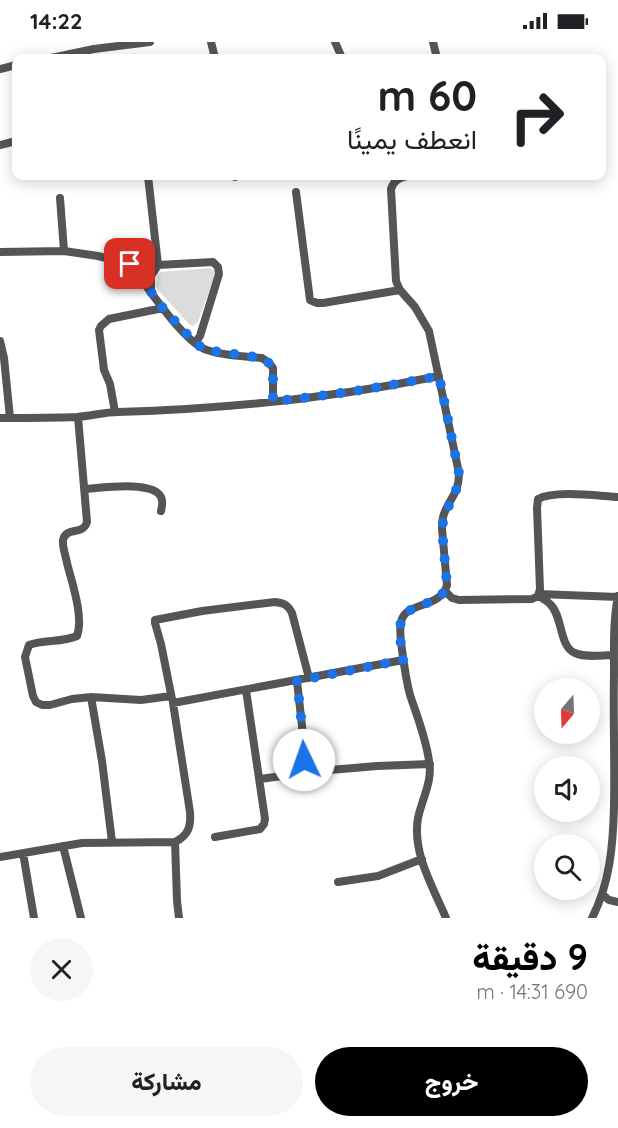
<!DOCTYPE html>
<html lang="ar">
<meta charset="utf-8">
<style>
body{margin:0;font-family:Quicksand,Vazirmatn,sans-serif;background:#f6f6f6;color:#202124;direction:rtl;height:100vh;display:flex;flex-direction:column;font-size:22px;white-space:nowrap}
*{box-sizing:border-box;margin:0}
p{font-size:20px;color:#757577}
.icon{flex:none;width:33px;height:33px;fill:none;stroke:currentColor;stroke-width:2;stroke-linecap:round;stroke-linejoin:round}
.map{position:relative;height:876px;overflow:hidden;direction:ltr}
.side{display:flex;flex-direction:column;background:#fff;flex:1}
.side>*{flex:none}
.guide{position:absolute;left:12px;top:12px;width:594px;height:126px;border-radius:12px;box-shadow:0 3px 15px #0003;direction:rtl;background:#fff;color:#202124;overflow:hidden}
.needle{width:39px;rotate:199deg}
.controls{position:absolute;left:534px;top:636px;display:grid;gap:12px}
.controls a{display:grid;place-items:center;width:66px;height:66px;border-radius:50%;background:#fff;box-shadow:0 3px 15px #0003;font-size:30px}
.pin{position:absolute;display:grid;place-items:center;width:51px;height:51px;color:#fff;margin:-26px;border-radius:12px;box-shadow:0 3px 9px #0006}
.me{position:absolute;width:66px;margin:-33px;rotate:357deg;stroke-linejoin:round;filter:drop-shadow(0 0 4px #0008)}
.turn{display:flex;align-items:center;gap:21px;height:126px;padding:0 30px;font-size:27px}
.turn .icon{width:78px;height:78px;stroke-width:2.5}
.turn b{display:block;font-size:42px;line-height:51px}
.round{display:grid;place-items:center;flex:none;width:63px;height:63px;border-radius:32px;background:#f6f6f6}
.summary{display:flex;align-items:center;justify-content:space-between;height:102px;padding:0 30px}
h1{font-size:36px;font-weight:800;line-height:45px;color:#000}
.button{display:flex;gap:12px;margin-top:auto;padding:12px 30px}
.button a{flex:1;height:69px;border-radius:36px;background:#000;color:#fff;font-size:24px;font-weight:800;line-height:69px;text-align:center}
.button a+a{background:#f6f6f6;color:#202124}
.status{display:flex;justify-content:space-between;align-items:center;height:42px;padding:0 30px;background:#fff;direction:ltr}
.status svg{height:16px;fill:currentColor}
.map>svg:first-child{display:block}
</style>
<div class="status"><b>14:22</b><svg viewBox="0 0 49 12"><path d="M0 12V9h3v3zM5 12V6h3v6zM10 12V3h3v9zM15 12V0h3v12zM26 1h20v11H26zM47 4h2v5h-2z"/></svg></div>
<div class="map">
<svg width="618" height="876" viewBox="0 0 618 876">
<rect width="100%" height="100%" fill="#fff"/>
<path fill="#dcdcdc" d="M 209,226 L 214,228 L 215,232 L 198,280 L 193,284 L 189,282 L 157,247 L 156,244 L 158,232 L 161,230 Z"/>
<g fill="none" stroke-linecap="round" stroke-linejoin="round">
<path stroke="#555" stroke-width="8" d="M 211,0 L 215,16
M 335,0 L 342,16
M 433,0 L 437,16
M 51,16 L 94,7 L 150,0
M 0,27 L 16,23
M 0,103 L 16,99
M 148,134 L 158,223 L 151,234 L 151,249
M 235,134 L 235,135
M 407,134 C 399,136 394,138 391,147 L 396,239 L 400,248 L 415,265 L 429,289 L 459,431 C 459,452 450,455 444,472 C 442,477 442,482 442,487 L 447,543 C 441,567 405,559 401,580 C 399,589 401,599 402,608 C 404,623 406,638 410,653 C 417,674 426,696 429,719 C 433,739 422,757 418,776 C 412,811 433,845 446,876
M 296,150 L 310,258 L 317,261 L 323,261 L 400,248
M 60,156 L 64,209
M 0,210 L 64,209 L 98,214 L 130,222 L 158,223 L 213,220 L 218,225 L 219,232 L 200,294 L 195,301
M 130,222 C 146,243 184,301 207,308 C 224,314 244,314 262,316 L 269,321 L 273,326 L 273,359
M 0,299 L 4,316 L 10,376
M 115,370 L 110,342 L 104,328 L 99,288 L 101,284 L 109,277 L 163,266
M 78,375 L 87,480 C 83,494 66,484 63,498 C 62,505 66,514 67,521 C 72,541 84,575 77,594 C 61,601 44,597 29,603 L 25,615 L 33,654 L 36,660 L 42,663 L 50,663 L 72,657 L 91,655 L 141,658 L 171,654
M 0,376 C 26,376 52,376 77,375 C 91,374 105,370 118,370 C 226,367 334,356 439,334
M 85,447 C 101,446 153,438 161,455 C 163,459 162,465 161,469
M 446,550 L 452,556 L 459,558 L 532,557 L 538,554 C 542,556 547,559 550,562 C 563,574 559,605 575,611 C 586,616 602,613 614,613
M 539,552 L 618,555
M 538,554 L 540,547 L 537,466 L 538,457 C 555,448 598,454 618,455
M 91,655 L 102,719 L 112,800
M 172,657 L 161,602 L 155,581 L 155,578 L 202,569 L 275,560 C 284,561 288,563 292,571 L 309,636
M 299,729 L 330,728 L 377,724 L 430,722
M 260,737 L 289,733 L 299,729 L 304,718 L 304,702 L 297,639
M 215,795 L 260,787 L 264,782 L 265,777 L 246,648
M 175,800 L 177,859 L 179,876
M 63,804 L 81,876
M 23,811 L 34,876
M 0,815 L 82,801 L 175,800 C 189,793 191,784 190,770 L 173,661 L 403,618
M 338,840 L 378,834 L 422,817
M 603,853 L 609,858 L 618,860
M 592,876 C 610,841 613,803 614,765 C 615,720 613,676 614,632 C 614,606 613,580 618,554"/>
</g>
<g fill="none" stroke-linecap="round" stroke-linejoin="round">
<path stroke="#1a73e8" stroke-width="10" stroke-dasharray="0 18" d="M 130,222 L 163,266 L 195,301 L 204,307 L 213,309 L 262,316 L 269,321 L 273,326 L 273,359 C 329,354 384,345 439,334 L 459,431 C 459,454 444,464 442,487 L 447,543 C 441,566 406,559 401,580 C 398,591 402,606 403,618 L 297,639 L 304,702 L 304,718"/>
</g>
</svg>
<div class="controls">
<a><svg class="needle" viewBox="-14 -14 28 28"><path d="M0-13l5 13h-10z" fill="#e53935"/><path d="M0 13l5-13h-10z" fill="#757577"/></svg></a>
<a><svg class="icon" aria-label="sound" viewBox="0 0 24 24"><path d="M4 9h4l5-4v14l-5-4H4zM17 9q2 3 0 6"/></svg></a>
<a><svg class="icon" aria-label="search" viewBox="0 0 24 24"><circle cx="10" cy="10" r="6"/><path d="M15 15l6 6"/></svg></a>
</div>
<div class="pin" style="left:130px;top:222px;background:#d93025"><svg class="icon" aria-label="arrive" viewBox="0 0 24 24"><path d="M6 21V4h12l-3 4 3 4H6"/></svg></div>
<svg class="me" style="left:304px;top:718px" viewBox="-20 -20 40 40"><circle r="19" fill="#fff"/><path d="M0-13L10 11 0 6-10 11z" fill="#1a73e8"/></svg>
<div class="guide">
<div class="turn"><svg class="icon" aria-label="right" viewBox="0 0 24 24"><path d="M7 20v-9h11M14 6l5 5-5 5"/></svg><div><b>60 m</b>انعطف يمينًا</div></div>
</div>
</div>
<section class="side">
<div class="summary"><div><h1>9 دقيقة</h1><p>690 m · 14:31</p></div><a class="round"><svg class="icon" aria-label="close" viewBox="0 0 24 24"><path d="M6 6l12 12M18 6L6 18"/></svg></a></div>
<div class="button"><a>خروج</a><a>مشاركة</a></div>
</section>
